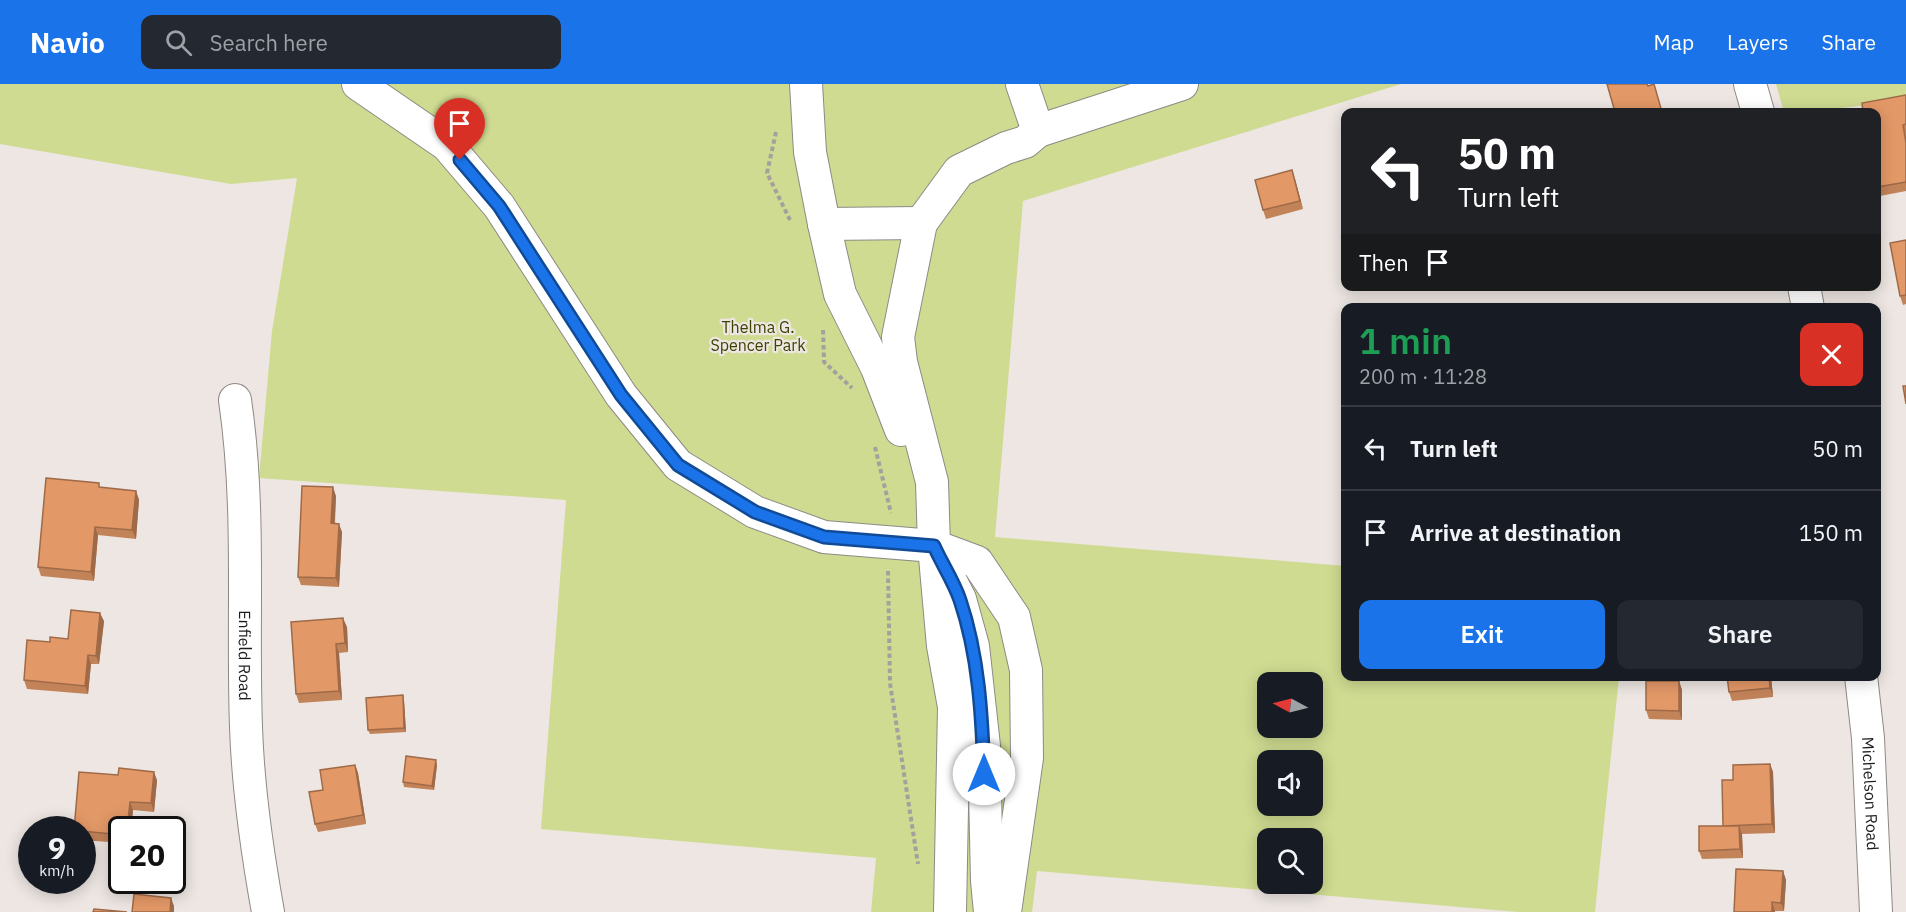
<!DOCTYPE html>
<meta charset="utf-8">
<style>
body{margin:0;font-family:"IBM Plex Sans",sans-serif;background:#242831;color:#f1f3f6;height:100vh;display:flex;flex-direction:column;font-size:22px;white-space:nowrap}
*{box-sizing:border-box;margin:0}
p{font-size:20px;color:#9ea1a6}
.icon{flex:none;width:33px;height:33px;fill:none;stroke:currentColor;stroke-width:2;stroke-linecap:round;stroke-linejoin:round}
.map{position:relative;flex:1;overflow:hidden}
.sheet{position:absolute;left:1341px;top:219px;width:540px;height:378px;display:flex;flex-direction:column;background:#171b24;border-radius:12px;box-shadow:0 3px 15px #0003}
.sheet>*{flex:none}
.guide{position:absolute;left:1341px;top:24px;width:540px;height:183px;border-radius:12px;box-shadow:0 3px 15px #0003;background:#202124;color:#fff;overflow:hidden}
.needle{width:39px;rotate:277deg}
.fabs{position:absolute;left:1257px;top:588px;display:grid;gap:12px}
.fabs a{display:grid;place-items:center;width:66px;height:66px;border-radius:12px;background:#171b24;box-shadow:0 3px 15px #0003;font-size:30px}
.speed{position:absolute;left:18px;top:732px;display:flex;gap:12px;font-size:30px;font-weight:700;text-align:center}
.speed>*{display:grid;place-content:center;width:78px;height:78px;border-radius:50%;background:#171b24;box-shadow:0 3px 15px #0003;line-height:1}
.speed small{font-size:15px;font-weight:400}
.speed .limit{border:3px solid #111;border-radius:9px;background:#fff;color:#111}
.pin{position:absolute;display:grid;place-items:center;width:51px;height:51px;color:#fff;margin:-62px -26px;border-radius:50% 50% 50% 0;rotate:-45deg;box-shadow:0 0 6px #0007}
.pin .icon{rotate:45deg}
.me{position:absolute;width:66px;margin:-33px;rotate:0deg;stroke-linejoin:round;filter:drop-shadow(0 0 4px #0008)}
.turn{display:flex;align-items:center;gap:21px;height:126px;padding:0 18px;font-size:27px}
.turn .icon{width:78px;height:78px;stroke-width:2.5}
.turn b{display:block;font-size:42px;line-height:51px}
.then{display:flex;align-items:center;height:57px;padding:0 18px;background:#0003;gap:12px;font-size:22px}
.round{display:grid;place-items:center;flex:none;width:63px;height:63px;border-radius:12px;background:#242831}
.overview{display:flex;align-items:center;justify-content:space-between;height:102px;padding:0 18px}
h1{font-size:36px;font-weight:600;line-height:45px;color:#1e9e55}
.cta{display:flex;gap:12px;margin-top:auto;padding:12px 18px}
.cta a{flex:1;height:69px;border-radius:12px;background:#1a73e8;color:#fff;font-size:24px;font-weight:600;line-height:69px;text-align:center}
.cta a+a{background:#242831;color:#f1f3f6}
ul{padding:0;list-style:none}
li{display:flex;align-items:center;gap:18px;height:84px;padding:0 18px;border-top:2px solid #363941}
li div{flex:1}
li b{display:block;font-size:22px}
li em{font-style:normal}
header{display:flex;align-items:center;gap:36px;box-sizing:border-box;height:84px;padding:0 30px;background:#1a73e8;color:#fff}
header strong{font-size:28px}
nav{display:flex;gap:33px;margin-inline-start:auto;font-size:21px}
.search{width:420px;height:54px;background:#242831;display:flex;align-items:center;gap:15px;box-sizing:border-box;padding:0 21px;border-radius:12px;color:#9ea1a6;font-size:22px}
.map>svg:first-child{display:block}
</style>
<header>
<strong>Navio</strong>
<div class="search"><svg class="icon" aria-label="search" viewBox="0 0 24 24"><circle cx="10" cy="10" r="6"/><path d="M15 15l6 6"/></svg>Search here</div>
<nav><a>Map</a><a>Layers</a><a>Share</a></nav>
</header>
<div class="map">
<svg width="1906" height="828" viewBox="0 0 1906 828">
<rect width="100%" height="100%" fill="#ede6e2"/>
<path fill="#cfdb91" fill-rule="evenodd" d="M 0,0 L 1401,0 L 1023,117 L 995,453 L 1345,482 L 1346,592 L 1619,593 L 1595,828 L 1518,828 L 1037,787 L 1032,828 L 871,828 L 876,774 L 541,745 L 566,416 L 259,394 L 272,247 L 297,94 L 231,100 L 0,60 ZM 1268,598 L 1312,598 L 1312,644 L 1268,644 ZM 1268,676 L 1312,676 L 1312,722 L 1268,722 ZM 1268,754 L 1312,754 L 1312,800 L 1268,800 Z
M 1776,0 L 1906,0 L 1906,16 L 1810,28 L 1784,28 Z"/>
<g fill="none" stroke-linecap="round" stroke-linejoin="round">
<defs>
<g id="minor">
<path d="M 358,0 L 447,61 L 499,122 L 621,311 L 678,381 L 755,428 L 824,453 L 934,462 L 977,478 L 1014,533 L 1026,586 L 1027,674 L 1005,828"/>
<path d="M 806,0 L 810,68 L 824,140 L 840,210 L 877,284 L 901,346"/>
<path d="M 1750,0 L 1758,28"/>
<path d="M 1038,47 L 1182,0"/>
<path d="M 824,140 L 921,139"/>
<path d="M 1804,202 L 1808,224"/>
<path id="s1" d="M 235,316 C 251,425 242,533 246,643 C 248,705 257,767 268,828"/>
<path d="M 943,482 L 960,515 L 973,562 L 984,662 L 987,797 L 990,828"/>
<path id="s2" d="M 1861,592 L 1868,654 L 1876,828"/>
<path d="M 950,828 L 954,623 L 943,562 L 934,462 L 932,398 L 901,278 L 898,253 L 921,139 L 959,87 L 1006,64 L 1025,58 L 1038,47 L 1022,0"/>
</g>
</defs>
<use href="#minor" stroke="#8f8985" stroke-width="34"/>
<path stroke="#a5a09d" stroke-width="4" stroke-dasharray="4.5 3" stroke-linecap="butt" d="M 776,48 L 767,89 L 790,136
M 823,246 L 824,278 L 852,304
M 875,363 L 891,429
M 888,487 L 890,599 L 918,780"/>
<use href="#minor" stroke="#fff" stroke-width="32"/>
</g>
<path fill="#c38359" d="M 1906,11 L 1906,107 L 1880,112 L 1876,103 Z
M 1292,86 L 1303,125 L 1266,135 L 1263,126 Z
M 1906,156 L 1906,220 L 1903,221 L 1900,212 Z
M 101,404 L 136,407 L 139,416 L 136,455 L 98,451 L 94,497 L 41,492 L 38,483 Z
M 336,412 L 335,440 L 342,448 L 339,503 L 301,501 L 298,493 Z
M 104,537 L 99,580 L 91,580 L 88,610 L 27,605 L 24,596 L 68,555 Z
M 347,543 L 348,568 L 339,569 L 342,616 L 299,619 L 296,610 Z
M 1727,592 L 1771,592 L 1773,613 L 1732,617 L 1729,608 Z
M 1679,597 L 1682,606 L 1682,636 L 1649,635 L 1646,626 Z
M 403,611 L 404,616 L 406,648 L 370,650 L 368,646 Z
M 1770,680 L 1773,688 L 1775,749 L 1742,750 L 1743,774 L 1702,775 L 1699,767 L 1723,742 L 1733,696 Z
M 355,681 L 358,689 L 366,740 L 318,748 L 315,740 L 323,706 Z
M 437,681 L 434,706 L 404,703 L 403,698 Z
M 157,696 L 154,728 L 133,726 L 131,746 L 122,746 L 122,759 L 82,756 L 82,746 Z
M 1783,787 L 1786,796 L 1784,827 L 1734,828 Z"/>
<path fill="#9f6a48" d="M 1292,86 L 1295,95 L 1303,125 L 1300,117 Z
M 333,403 L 336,412 L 334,448 L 331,439 Z
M 136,407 L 139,416 L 136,455 L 132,446 Z
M 339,440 L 342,448 L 339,503 L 336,494 Z
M 95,443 L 98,451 L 94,497 L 91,488 Z
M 100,529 L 104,537 L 99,580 L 96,572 Z
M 343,534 L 347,543 L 348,568 L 345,559 Z
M 336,560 L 339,569 L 342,616 L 339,607 Z
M 88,571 L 91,580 L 88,610 L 85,602 Z
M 1769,592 L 1771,592 L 1773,613 L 1770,604 Z
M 1679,597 L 1682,606 L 1682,636 L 1679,627 Z
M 403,611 L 404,616 L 406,648 L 404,644 Z
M 436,676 L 437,681 L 434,706 L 432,702 Z
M 1770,680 L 1773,688 L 1775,749 L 1772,740 Z
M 355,681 L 358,689 L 366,740 L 363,731 Z
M 154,688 L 157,696 L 154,728 L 151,719 Z
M 130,718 L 133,726 L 131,746 L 127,746 Z
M 1739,742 L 1742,750 L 1743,774 L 1740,765 Z
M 1783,787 L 1786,796 L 1784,827 L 1781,819 Z
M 171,814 L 174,822 L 174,828 L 170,828 Z
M 1772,818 L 1775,827 L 1775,828 L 1772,828 Z"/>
<path fill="#e39867" stroke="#9f6a48" stroke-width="1.5" d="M 1607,0 L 1647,0 L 1648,2 L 1654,0 L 1662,28 L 1615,28 Z
M 1906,11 L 1906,40 L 1903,41 L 1906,59 L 1906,98 L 1877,103 L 1876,28 L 1863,28 L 1862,19 Z
M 1292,86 L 1300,117 L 1263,126 L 1255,96 Z
M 1906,156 L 1906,211 L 1900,212 L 1890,159 Z
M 1903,302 L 1906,302 L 1906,320 Z
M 46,394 L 99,399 L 99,403 L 136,407 L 132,446 L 95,443 L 91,488 L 38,483 Z
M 302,402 L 333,403 L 331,439 L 339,440 L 336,494 L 298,493 Z
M 71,526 L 100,529 L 96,572 L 88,571 L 85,602 L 24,596 L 27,556 L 50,558 L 50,553 L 68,555 Z
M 343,534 L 345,559 L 336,560 L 339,607 L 296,610 L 291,538 Z
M 1727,592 L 1769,592 L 1770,604 L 1729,608 Z
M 1646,597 L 1679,597 L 1679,627 L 1646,626 Z
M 403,611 L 404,644 L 368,646 L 366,614 Z
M 406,672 L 436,676 L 432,702 L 403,698 Z
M 1770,680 L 1772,740 L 1723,742 L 1722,696 L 1733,696 L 1733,681 Z
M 355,681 L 363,731 L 315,740 L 309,708 L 323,706 L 320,686 Z
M 119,684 L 154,688 L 151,719 L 130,718 L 127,746 L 122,746 L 122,751 L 82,747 L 82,746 L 74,746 L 79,688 L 118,691 Z
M 1699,742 L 1739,742 L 1740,765 L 1699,767 Z
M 1736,785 L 1783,787 L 1781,819 L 1772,818 L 1772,828 L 1734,828 Z
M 134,810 L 171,814 L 170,828 L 132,828 Z
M 94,825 L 127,828 L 93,828 Z"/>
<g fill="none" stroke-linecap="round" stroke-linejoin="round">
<defs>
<path id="route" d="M 460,76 L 499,122 L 621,311 L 678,381 L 755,428 L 824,453 L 934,462 C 942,480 954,498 960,516 C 979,572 982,633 984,690"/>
</defs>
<use href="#route" stroke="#114b97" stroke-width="15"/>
<use href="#route" stroke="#1a73e8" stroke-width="10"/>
</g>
<g text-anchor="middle" stroke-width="4.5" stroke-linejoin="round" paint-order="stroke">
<g font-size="16" fill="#3d4300" stroke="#ede6e2">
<text x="758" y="249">Thelma G.<tspan x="758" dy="18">Spencer Park</tspan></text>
</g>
<g font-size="16" fill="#1f1d1c" stroke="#ede6e2">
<text dy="6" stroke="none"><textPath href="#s1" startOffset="256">Enfield Road</textPath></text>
<text dy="6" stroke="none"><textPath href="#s2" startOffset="118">Michelson Road</textPath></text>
</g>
</g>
</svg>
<div class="fabs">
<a><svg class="needle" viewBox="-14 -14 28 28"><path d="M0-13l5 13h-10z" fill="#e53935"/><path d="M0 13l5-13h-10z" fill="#9ea1a6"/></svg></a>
<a><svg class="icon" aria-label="sound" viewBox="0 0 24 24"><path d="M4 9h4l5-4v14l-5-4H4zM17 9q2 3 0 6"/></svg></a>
<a><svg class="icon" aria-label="search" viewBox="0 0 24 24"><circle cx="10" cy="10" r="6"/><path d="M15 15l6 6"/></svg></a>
</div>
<div class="speed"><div>9<small>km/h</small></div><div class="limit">20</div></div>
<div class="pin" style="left:460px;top:76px;background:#d93025"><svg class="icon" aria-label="arrive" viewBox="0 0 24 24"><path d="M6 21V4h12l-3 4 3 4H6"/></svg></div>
<svg class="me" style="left:984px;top:690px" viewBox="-20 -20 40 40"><circle r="19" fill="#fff"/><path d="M0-13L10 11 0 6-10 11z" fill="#1a73e8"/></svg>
<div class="guide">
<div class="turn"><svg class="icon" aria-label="left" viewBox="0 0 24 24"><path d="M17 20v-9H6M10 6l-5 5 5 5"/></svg><div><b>50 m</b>Turn left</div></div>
<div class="then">Then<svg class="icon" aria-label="arrive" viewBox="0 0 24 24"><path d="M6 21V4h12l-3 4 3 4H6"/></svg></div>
</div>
<section class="sheet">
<div class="overview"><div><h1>1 min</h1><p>200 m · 11:28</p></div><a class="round" style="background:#d93025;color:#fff"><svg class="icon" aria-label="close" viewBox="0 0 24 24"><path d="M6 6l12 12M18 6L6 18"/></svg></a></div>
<ul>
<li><svg class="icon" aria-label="left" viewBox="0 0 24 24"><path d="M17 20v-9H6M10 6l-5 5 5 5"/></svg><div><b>Turn left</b></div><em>50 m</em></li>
<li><svg class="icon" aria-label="arrive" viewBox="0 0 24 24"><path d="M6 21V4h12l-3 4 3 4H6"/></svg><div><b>Arrive at destination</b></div><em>150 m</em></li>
</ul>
<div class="cta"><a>Exit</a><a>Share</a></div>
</section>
</div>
